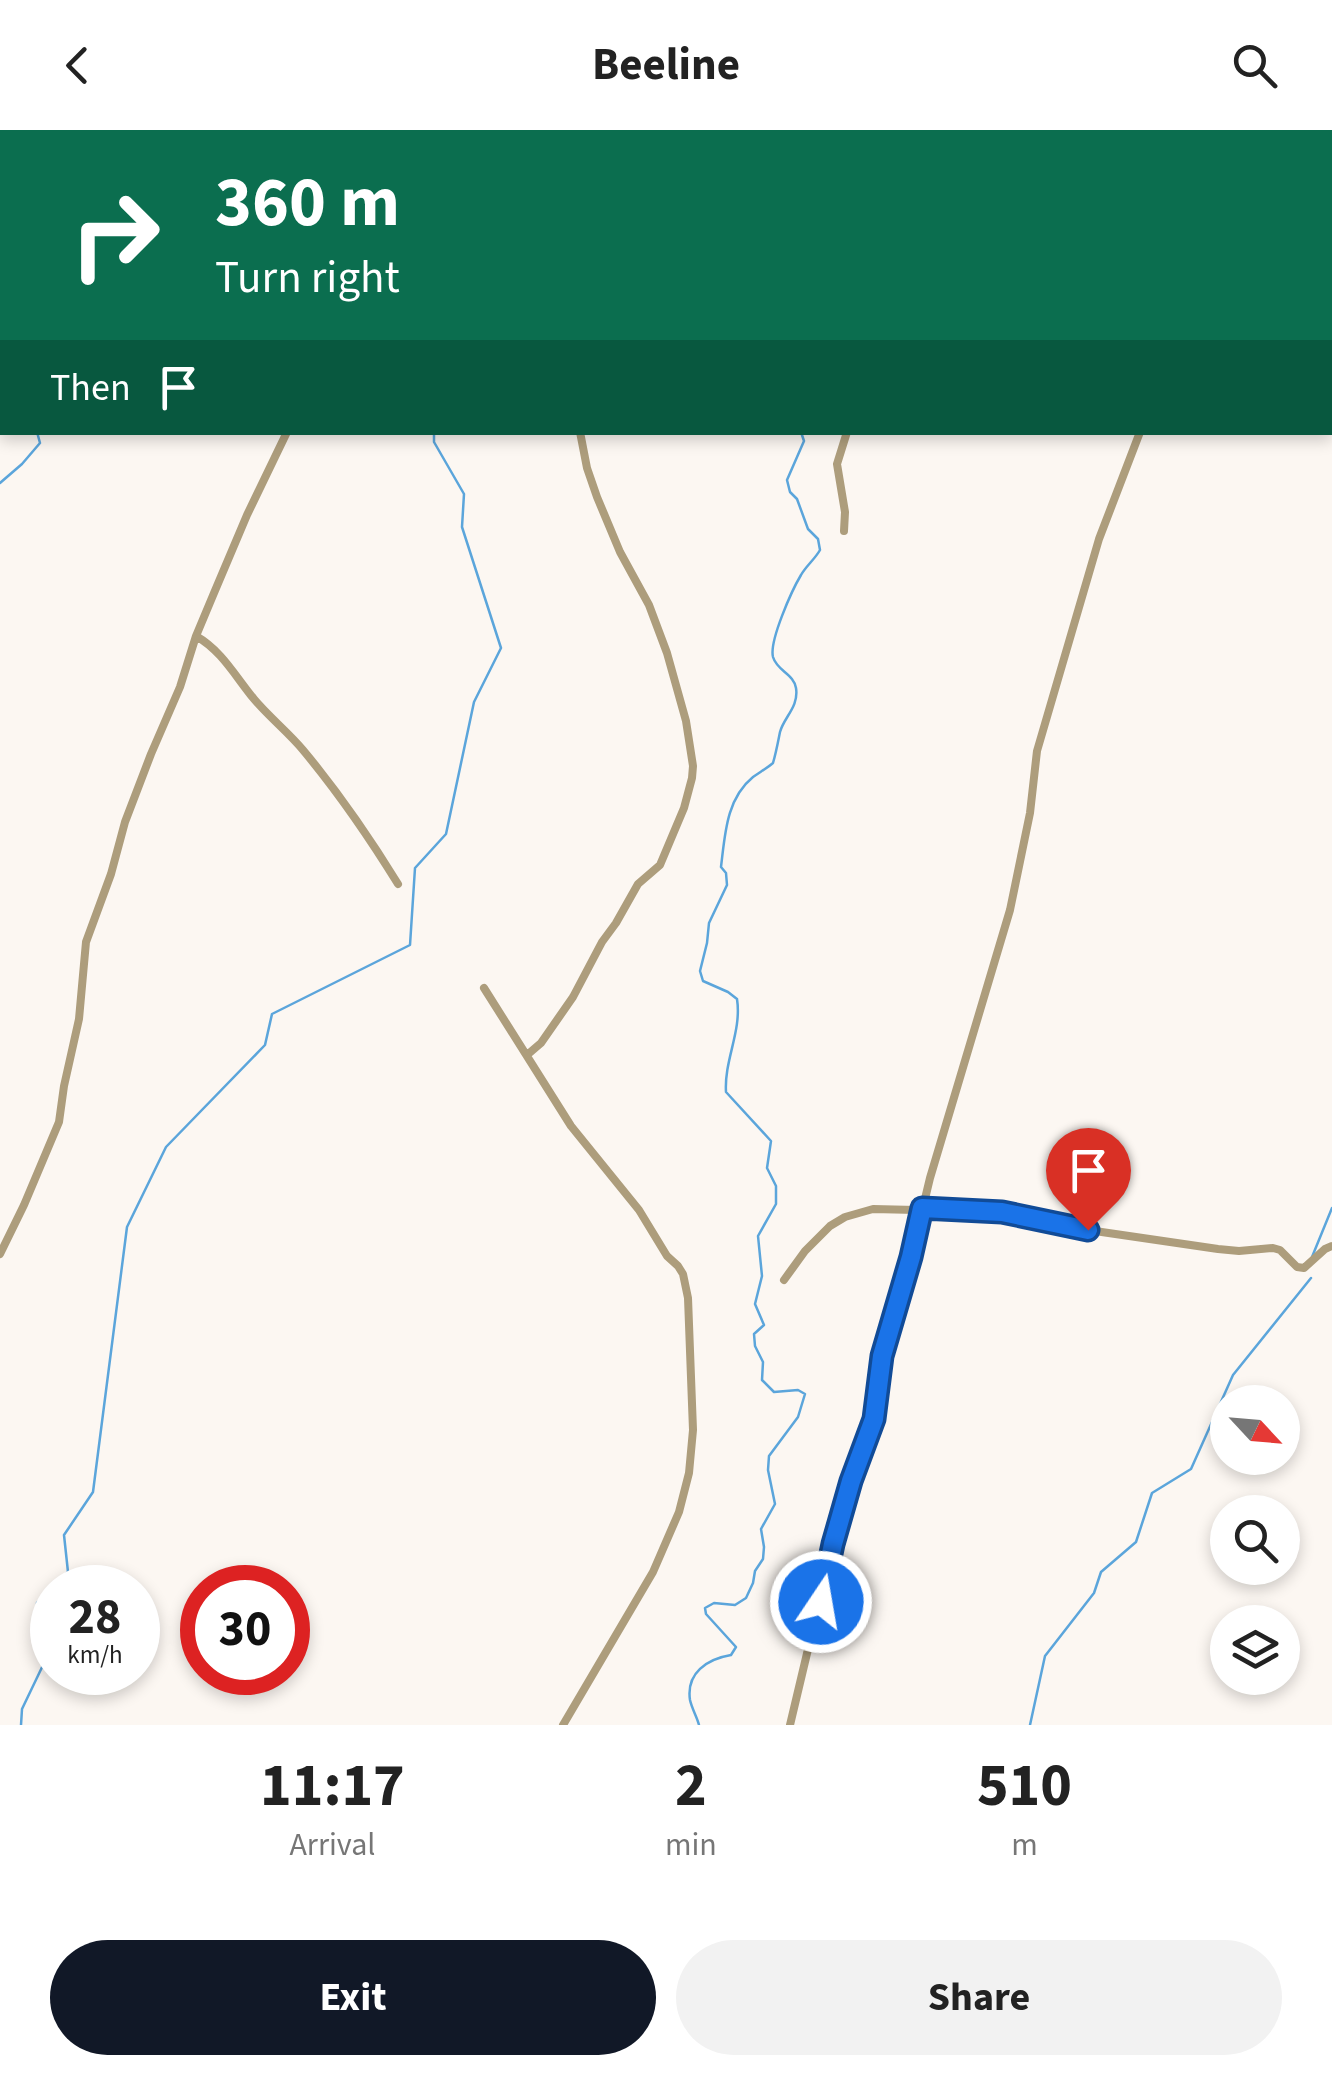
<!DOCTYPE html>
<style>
body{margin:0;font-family:"Source Sans 3",sans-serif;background:#f2f2f2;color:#222;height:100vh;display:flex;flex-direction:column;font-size:38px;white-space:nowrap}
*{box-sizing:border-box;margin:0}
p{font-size:32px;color:#767676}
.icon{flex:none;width:55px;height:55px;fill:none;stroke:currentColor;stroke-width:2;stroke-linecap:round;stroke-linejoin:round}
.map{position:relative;height:1595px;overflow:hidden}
.panel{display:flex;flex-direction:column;background:#fff;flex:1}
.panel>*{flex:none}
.top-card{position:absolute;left:0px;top:0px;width:1332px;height:305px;box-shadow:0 5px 15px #0003;background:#0b6e4f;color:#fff;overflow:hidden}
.needle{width:65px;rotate:116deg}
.controls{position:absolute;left:1210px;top:1255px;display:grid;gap:20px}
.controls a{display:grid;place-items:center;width:90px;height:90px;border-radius:50%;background:#fff;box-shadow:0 5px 15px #0003;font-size:50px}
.speed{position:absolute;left:30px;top:1435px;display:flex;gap:20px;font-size:50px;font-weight:700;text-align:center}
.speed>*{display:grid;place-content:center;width:130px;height:130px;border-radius:50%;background:#fff;box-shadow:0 5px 15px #0003;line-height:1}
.speed small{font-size:25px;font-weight:400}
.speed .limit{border:15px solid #d22;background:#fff;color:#111}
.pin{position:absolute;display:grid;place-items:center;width:85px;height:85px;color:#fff;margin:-102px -42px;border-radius:50% 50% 50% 0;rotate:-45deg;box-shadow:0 0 10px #0007}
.pin .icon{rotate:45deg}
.me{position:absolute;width:110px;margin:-55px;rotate:12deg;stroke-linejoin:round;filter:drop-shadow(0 0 8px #0008)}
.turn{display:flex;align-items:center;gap:35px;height:210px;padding:0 50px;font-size:45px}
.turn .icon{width:130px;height:130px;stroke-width:2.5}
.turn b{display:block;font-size:70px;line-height:85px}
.then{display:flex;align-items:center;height:95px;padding:0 50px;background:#0003;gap:20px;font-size:38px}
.eta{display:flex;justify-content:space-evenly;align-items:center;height:170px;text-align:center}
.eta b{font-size:60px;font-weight:700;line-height:70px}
.action{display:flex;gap:20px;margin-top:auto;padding:20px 50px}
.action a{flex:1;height:115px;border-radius:60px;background:#111827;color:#fff;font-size:40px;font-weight:700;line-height:115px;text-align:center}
.action a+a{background:#f2f2f2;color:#222}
header{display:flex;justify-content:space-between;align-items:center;height:130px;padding:0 50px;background:#fff;font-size:45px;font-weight:700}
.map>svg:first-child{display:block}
</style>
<header><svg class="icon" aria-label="back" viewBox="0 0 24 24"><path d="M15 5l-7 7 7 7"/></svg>Beeline<svg class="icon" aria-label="search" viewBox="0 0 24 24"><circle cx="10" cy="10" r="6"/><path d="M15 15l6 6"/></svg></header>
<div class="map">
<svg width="1332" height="1595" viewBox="0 0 1332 1595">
<rect width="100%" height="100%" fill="#fcf7f2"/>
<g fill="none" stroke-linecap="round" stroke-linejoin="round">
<path stroke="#5ba5db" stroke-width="2.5" d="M 812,0 L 812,2
M 134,2 L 134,0
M 534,2 L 535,0
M 0,353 L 22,334 L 40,313 L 37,302
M 1312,1127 L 1332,1078
M 21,1595 L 22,1579 L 45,1531 L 37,1473 L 68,1442 L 64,1405 L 93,1362 L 127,1097 L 166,1017 L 265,915 L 272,884 L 410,815 L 415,738 L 446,704 L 474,572 L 501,518 L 462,397 L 464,364 L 434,312 L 434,302
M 699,1595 C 697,1587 692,1579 690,1570 C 686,1543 707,1529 731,1525 L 736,1517 L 706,1484 L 705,1478 L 714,1473 L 735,1475 L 746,1468 L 753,1453 L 755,1441 L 763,1429 L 764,1417 L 761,1399 L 775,1374 L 768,1340 L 769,1326 L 798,1287 L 805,1264 L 798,1260 L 774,1262 L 762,1250 L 763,1232 L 755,1216 L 754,1204 L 764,1195 L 755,1174 L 762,1146 L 758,1106 L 776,1074 L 776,1056 L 767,1038 L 771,1011 L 726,962 C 724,930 742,901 737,869 L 728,862 L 703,851 L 700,841 L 707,813 L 709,793 L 727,755 L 726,743 L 721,737 C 725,705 726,669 753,647 C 760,642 767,638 773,633 C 776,623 778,612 780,602 C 784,587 799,577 796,558 C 794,544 777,541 773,527 C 769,511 792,460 801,445 C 806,436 815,429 820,420 L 818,409 L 808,399 L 797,369 L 790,362 L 787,350 L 804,311 L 801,302
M 1030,1595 L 1045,1526 L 1094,1463 L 1101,1442 L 1136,1412 L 1152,1363 L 1191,1339 L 1233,1245 L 1311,1148"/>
<path stroke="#ad9d7c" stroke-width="8" d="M 161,0 L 161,2
M 287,0 L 287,2
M 856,0 L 856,2
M 1028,0 L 1028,2
M 1165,0 L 1171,2
M 0,1 L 0,0
M 352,2 L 354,0
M 467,2 L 468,0
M 634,2 L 635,0
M 1009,2 L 1011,0
M 1254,2 L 1255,0
M 1330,94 L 1332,96
M 0,98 L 2,100
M 0,184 L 2,183
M 1330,284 L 1332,285
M 844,401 L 845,382 L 837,334 L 847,302
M 196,506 C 222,521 235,546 254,569 C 269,587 288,602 303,620 C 338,662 369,707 398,754
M 484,858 L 571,996 L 639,1080 L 667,1126 L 678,1136 L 683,1144 L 688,1168 L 693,1300 L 689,1343 L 679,1382 L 653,1442 L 563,1595
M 527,925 L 541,913 L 573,867 L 602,812 L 616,793 L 638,754 L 660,735 L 684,678 L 692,648 L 693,636 L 686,591 L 667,523 L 649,475 L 620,422 L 597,367 L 587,338 L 580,302
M 0,1124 L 24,1075 L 59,992 L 64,956 L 79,889 L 86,812 L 111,744 L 125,692 L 151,624 L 180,557 L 196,506 L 214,463 L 247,385 L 287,302
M 784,1150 L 805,1121 L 830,1096 L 845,1087 L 873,1079 L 1002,1082 L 1088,1100 L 1218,1119 L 1239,1121 L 1273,1118 L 1280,1120 L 1297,1137 L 1304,1138 L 1325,1119 L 1332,1116
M 790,1595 L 833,1414 L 851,1351 L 874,1289 L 882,1226 L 911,1127 L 930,1048 L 1010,780 L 1030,683 L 1037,621 L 1099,409 L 1140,302"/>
</g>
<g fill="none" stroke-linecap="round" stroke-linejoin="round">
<defs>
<path id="route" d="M 821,1472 L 833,1414 L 851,1351 L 874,1289 L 882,1226 L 911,1127 L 922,1078 L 1002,1082 L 1088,1100"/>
</defs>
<use href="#route" stroke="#114b97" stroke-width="25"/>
<use href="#route" stroke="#1a73e8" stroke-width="18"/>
</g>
</svg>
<div class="controls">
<a><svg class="needle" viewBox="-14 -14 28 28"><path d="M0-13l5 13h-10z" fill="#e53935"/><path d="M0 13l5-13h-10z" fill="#767676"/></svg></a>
<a><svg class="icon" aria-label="search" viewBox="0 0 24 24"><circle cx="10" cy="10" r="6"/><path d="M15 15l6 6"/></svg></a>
<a><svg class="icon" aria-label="layers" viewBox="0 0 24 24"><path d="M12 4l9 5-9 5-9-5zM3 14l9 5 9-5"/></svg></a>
</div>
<div class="speed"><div>28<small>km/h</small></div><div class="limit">30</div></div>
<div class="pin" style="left:1088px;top:1100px;background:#d93025"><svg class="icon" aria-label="arrive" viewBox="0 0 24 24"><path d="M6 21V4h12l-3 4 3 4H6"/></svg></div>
<svg class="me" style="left:821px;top:1472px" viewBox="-20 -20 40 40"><circle r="17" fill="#1a73e8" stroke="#fff" stroke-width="3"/><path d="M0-11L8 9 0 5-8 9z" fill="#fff"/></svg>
<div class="top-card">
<div class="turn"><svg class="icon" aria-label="right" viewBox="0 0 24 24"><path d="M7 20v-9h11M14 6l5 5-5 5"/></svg><div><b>360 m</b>Turn right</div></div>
<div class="then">Then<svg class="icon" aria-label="arrive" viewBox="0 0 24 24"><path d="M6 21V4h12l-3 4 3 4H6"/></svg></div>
</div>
</div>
<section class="panel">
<div class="eta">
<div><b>11:17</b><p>Arrival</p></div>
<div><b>2</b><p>min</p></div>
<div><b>510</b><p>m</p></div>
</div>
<div class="action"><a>Exit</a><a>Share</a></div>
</section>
